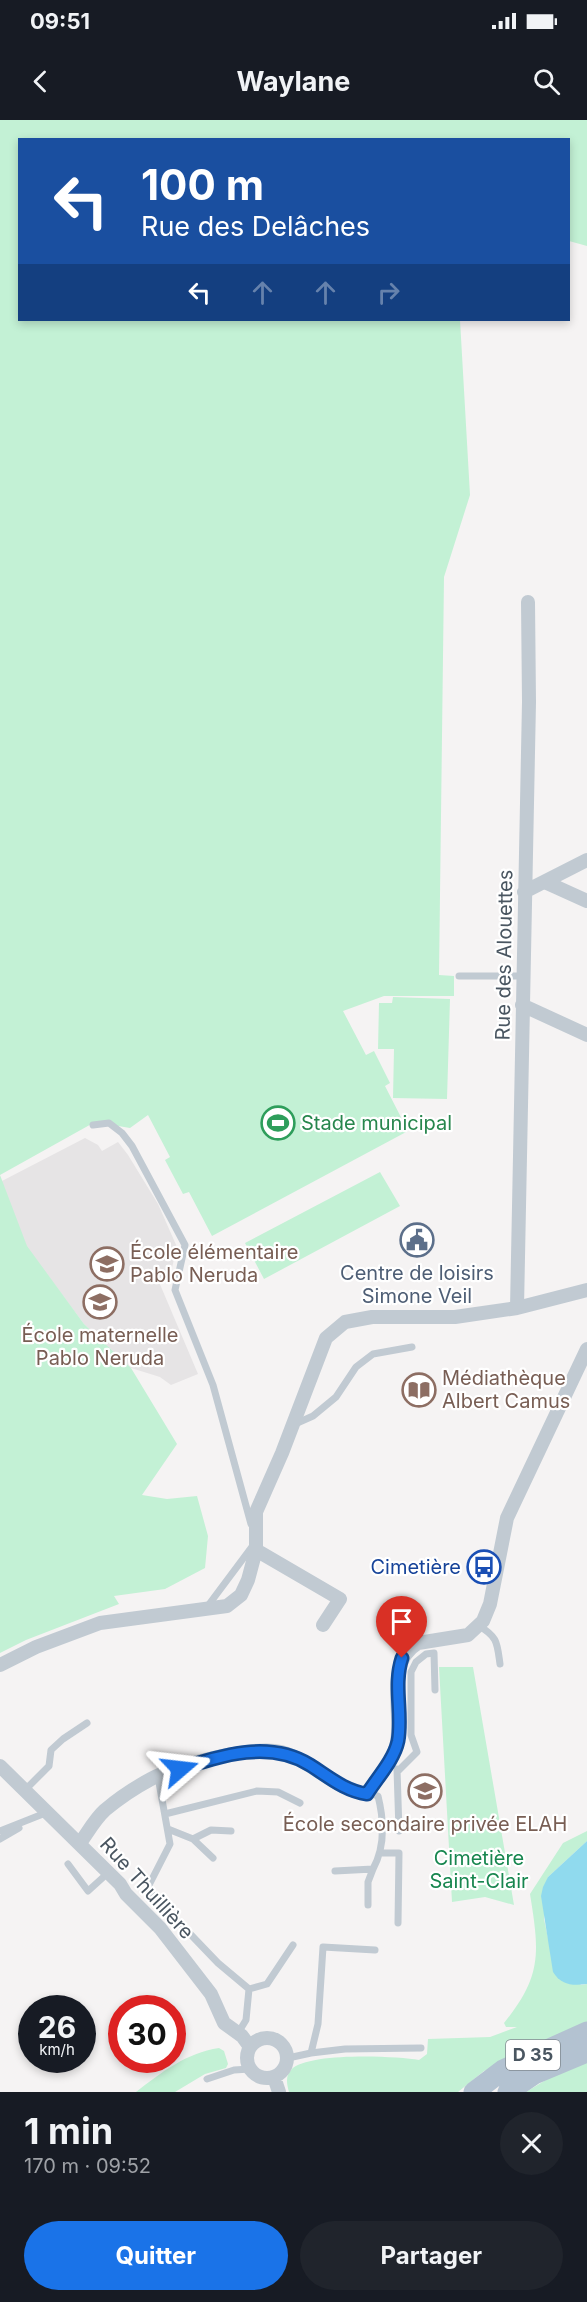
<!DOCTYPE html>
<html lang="fr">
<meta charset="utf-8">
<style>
body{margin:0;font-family:Inter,sans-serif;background:#20242c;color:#f1f3f6;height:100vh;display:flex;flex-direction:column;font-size:22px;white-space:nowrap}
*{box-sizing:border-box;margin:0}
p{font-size:20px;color:#9ea1a6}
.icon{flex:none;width:33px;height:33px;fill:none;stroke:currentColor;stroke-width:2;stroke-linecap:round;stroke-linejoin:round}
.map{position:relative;height:1972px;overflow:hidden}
.sheet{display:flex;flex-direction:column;background:#171b24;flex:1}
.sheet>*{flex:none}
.banner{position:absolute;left:18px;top:18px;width:552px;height:183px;border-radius:0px;box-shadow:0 3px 9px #0003;background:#1a4fa0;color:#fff;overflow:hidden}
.speed{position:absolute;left:18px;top:1875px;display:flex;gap:12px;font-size:30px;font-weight:700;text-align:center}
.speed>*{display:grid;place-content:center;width:78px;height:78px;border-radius:50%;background:#171b24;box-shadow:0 3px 9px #0003;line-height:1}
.speed small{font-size:15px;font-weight:400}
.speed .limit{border:9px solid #d22;background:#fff;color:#111}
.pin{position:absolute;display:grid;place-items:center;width:51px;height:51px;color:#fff;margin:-62px -26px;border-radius:50% 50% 50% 0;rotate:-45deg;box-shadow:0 0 6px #0007}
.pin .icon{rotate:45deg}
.me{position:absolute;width:66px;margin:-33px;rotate:73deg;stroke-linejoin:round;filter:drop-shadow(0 0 4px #0008)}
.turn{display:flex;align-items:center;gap:21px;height:126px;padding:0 24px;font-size:27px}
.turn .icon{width:78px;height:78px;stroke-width:2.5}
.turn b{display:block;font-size:42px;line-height:51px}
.lanes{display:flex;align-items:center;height:57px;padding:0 24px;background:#0003;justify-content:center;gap:30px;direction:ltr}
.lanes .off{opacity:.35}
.round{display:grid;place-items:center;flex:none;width:63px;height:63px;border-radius:32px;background:#20242c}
.headline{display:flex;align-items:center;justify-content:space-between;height:102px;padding:0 24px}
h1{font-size:36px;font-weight:700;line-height:45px}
.cta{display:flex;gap:12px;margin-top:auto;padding:12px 24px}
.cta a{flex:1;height:69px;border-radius:36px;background:#1a73e8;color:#fff;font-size:24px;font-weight:700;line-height:69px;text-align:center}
.cta a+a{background:#20242c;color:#f1f3f6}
.status{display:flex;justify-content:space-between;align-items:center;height:42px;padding:0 30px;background:#171b24;direction:ltr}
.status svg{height:16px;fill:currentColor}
header{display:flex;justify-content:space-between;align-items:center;height:78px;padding:0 24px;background:#171b24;font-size:27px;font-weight:700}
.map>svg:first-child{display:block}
</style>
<div class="status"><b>09:51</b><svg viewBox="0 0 49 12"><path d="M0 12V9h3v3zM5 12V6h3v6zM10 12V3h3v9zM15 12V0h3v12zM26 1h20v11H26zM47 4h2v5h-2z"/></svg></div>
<header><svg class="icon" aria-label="back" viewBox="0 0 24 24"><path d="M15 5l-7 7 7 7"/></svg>Waylane<svg class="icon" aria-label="search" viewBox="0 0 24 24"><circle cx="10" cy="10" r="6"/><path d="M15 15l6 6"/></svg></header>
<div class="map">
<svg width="587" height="1972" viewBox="0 0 587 1972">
<rect width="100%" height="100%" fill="#f5f3f3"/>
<path fill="#e6e4e5" d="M 85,1018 L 98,1025 L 102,1031 L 118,1022 L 128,1035 L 158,1084 L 177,1127 L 170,1156 L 159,1162 L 198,1254 L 171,1265 L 160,1257 L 131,1248 L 84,1204 L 26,1126 L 0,1062 Z"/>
<path fill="#c3f1d5" d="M 0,0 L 587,0 L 587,126 L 569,121 L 568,20 L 20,20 L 20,200 L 460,200 L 470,375 L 444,457 L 439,855 L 454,856 L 454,876 L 384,876 L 343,891 L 366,935 L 374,931 L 390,963 L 385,966 L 408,1011 L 212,1116 L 189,1072 L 183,1074 L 165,1040 L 170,1037 L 148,995 L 130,1008 L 95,1002 L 0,1055 Z
M 393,877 L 450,879 L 447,979 L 393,978 L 394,929 L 378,929 L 379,883 L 392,883 Z
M 380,1052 L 400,1086 L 264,1159 L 245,1123 Z
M 0,1055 L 27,1126 L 84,1204 L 131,1248 L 177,1324 L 142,1375 L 167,1379 L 197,1376 L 208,1416 L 205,1448 L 165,1469 L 114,1476 L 119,1484 L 26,1520 L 0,1533 Z
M 439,1547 L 473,1547 L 514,1785 L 485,1777 L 452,1782 Z
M 587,1711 L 587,1721 L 548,1757 L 544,1799 L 548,1818 L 581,1865 L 587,1864 L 587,1906 L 484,1951 L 458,1972 L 289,1972 C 287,1965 285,1956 291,1950 C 307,1932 395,1936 419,1940 L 427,1934 L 428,1919 L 490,1917 L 517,1907 L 506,1907 L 504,1903 C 543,1855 539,1831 530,1774 L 563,1723 Z
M 219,1928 L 224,1931 L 228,1944 L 226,1948 L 205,1954 L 175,1972 L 136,1972 C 162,1952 186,1933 219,1928 Z
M 587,1941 L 587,1972 L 526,1972 L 554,1955 Z"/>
<path fill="#90daee" d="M 587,1721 L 587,1864 C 572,1866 561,1865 553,1852 L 541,1776 L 543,1767 L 548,1757 Z"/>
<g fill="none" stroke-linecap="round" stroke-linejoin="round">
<path stroke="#c1cad2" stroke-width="7" d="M 459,856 L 523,856
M 93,1005 L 109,1003 L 122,1013 L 132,1026 L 185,1125 L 175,1170 L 213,1265 L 251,1404
M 295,1304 L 313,1296 L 336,1277 L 356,1247 L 373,1234 L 412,1227
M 207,1487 L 254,1424
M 479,1506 C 498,1517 497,1523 500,1544
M 397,1649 L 399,1711
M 399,1650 L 417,1632 L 411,1615 L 411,1552 L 416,1542 L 426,1534 L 434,1533 L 435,1570
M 158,1657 L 170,1724 L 147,1769 L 218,1843 L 249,1869 L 246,1900 L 238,1913
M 25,1670 L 49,1646 L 51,1630 L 63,1619 L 87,1603
M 165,1694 L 257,1671 L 278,1672 L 300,1683
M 168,1709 L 193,1719 L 211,1710 L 231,1711
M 0,1711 L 48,1692
M 0,1719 L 19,1708
M 193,1719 L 213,1738
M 380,1733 L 399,1733 L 398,1803
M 68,1744 L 88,1771 L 109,1752
M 335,1751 L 373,1749 C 385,1727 384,1700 378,1676 L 368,1673
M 368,1785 L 368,1762 L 373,1749
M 249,1869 L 267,1864 L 293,1825
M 311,1933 L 345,1929 L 421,1928
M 288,1938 L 311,1933 L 318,1904 L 323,1827 L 375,1830
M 207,1959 L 234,1950 L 250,1949"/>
<path stroke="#c1cad2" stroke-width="14" d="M 545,762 L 587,781
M 524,772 L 587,740
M 522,885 L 587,915
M 517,1188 L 529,582 L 528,482
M 256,1430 L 340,1479 L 323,1505
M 0,1545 L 36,1527 L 100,1503 L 227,1486 L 241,1475 L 248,1460 L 256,1430 L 256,1392 L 282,1333 L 326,1218 L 345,1202 L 372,1197 L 455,1197 L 517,1188 L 587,1170
M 0,1646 L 120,1764 L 126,1774 L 160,1808 L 211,1874 L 224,1903 L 242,1916 L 250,1927
M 80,1723 C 88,1712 95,1699 105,1690 C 118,1679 136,1667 151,1659 C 177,1645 253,1625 281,1632 C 313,1641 335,1670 367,1674 C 377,1658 394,1641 397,1622 C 403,1590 384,1543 418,1523 L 468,1515 L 483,1501 L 490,1484 L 507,1398 L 587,1229
M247 1938a20 20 0 1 1 40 0a20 20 0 1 1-40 0Z
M 274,1957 L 279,1972"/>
<path stroke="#b3c2d1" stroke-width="21" d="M 474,1972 L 503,1950 L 587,1912
M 508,1972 L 534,1954 L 587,1932"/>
</g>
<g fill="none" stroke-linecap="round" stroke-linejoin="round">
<defs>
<path id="route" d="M 180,1649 C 223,1635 269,1620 310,1645 C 329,1657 345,1671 367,1674 C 377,1658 394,1640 398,1621 C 403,1594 393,1565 402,1538"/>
</defs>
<use href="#route" stroke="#114b97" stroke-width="15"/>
<use href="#route" stroke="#1a73e8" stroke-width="10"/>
</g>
<defs>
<symbol id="stadium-ring" viewBox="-11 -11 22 22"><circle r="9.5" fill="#fff" stroke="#2e9e5b" stroke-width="1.5"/><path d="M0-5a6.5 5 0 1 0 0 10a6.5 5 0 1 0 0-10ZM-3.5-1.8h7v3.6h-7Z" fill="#2e9e5b"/></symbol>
<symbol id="civic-ring" viewBox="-11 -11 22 22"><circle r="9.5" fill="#fff" stroke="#5c6f8a" stroke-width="1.5"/><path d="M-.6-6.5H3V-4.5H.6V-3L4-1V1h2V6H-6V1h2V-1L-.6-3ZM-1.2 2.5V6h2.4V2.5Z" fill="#5c6f8a"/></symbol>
<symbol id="school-ring" viewBox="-11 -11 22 22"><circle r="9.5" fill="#fff" stroke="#8d6e63" stroke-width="1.5"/><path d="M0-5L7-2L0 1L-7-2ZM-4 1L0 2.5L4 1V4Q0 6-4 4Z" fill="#8d6e63"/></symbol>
<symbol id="library-ring" viewBox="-11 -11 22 22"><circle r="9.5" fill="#fff" stroke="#8d6e63" stroke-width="1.5"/><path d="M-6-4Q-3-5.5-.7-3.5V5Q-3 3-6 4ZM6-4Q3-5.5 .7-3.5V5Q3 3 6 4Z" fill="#8d6e63"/></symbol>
<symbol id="bus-ring" viewBox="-11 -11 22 22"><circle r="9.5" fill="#fff" stroke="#1a4fb4" stroke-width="1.5"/><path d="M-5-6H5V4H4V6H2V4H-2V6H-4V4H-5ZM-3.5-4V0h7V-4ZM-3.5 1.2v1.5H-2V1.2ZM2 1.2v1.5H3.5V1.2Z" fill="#1a4fb4"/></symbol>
</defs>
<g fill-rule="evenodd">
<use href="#stadium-ring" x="259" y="984" width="38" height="38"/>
<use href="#civic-ring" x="398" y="1101" width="38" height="38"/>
<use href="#school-ring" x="88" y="1125" width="38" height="38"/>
<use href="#school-ring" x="81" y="1163" width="38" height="38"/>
<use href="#library-ring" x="400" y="1251" width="38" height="38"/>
<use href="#bus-ring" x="465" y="1428" width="38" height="38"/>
<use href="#school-ring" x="406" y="1652" width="38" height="38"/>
</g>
<g text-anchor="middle" stroke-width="4.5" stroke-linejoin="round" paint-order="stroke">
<rect fill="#fff" stroke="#808990" stroke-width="1.5" x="506" y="1920" width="54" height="30" rx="4.5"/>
<g font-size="18" font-weight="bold" fill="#4a5661">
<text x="533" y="1941">D 35</text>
</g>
<g font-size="20" fill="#4a5661" stroke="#fff">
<text transform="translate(504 835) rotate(-89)" y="7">Rue des Alouettes</text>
<text transform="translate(147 1768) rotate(48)" y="7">Rue Thuillière</text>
</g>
<g font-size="20" fill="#27864d" stroke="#fff" text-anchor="start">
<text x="301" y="1010">Stade municipal</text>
</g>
<g font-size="20" fill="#785e54" stroke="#fff" text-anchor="start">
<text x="130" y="1139">École élémentaire<tspan x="130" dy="23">Pablo Neruda</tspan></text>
<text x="100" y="1222" text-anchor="middle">École maternelle<tspan x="100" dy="23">Pablo Neruda</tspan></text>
<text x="442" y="1265">Médiathèque<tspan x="442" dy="23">Albert Camus</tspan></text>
<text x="425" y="1711" text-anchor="middle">École secondaire privée ELAH</text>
</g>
<g font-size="20" fill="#4e5e75" stroke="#fff">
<text x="417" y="1160">Centre de loisirs<tspan x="417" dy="23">Simone Veil</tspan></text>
</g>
<g font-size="20" fill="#164399" stroke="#fff" text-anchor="end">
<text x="461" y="1454">Cimetière</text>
</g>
<g font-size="20" fill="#17864f" stroke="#fff">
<text x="479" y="1745">Cimetière<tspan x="479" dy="23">Saint-Clair</tspan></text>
</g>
</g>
</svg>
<div class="speed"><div>26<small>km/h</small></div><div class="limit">30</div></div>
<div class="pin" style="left:402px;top:1538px;background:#d93025"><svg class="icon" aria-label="arrive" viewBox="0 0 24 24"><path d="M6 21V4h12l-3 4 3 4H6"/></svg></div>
<svg class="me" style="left:180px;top:1649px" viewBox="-20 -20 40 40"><path d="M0-17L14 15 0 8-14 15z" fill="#1a73e8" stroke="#fff" stroke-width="4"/></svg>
<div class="banner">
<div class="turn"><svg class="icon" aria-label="left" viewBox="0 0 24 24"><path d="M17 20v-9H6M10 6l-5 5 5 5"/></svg><div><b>100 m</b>Rue des Delâches</div></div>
<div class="lanes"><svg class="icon" aria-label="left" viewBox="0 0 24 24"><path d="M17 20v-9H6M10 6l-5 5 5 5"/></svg><svg class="icon off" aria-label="ahead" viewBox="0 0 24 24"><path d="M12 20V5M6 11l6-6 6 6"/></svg><svg class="icon off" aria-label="ahead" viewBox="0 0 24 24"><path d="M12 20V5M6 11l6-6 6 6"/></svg><svg class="icon off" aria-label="right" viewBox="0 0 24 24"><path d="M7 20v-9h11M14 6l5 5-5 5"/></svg></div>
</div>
</div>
<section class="sheet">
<div class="headline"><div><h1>1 min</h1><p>170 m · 09:52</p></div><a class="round"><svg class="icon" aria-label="close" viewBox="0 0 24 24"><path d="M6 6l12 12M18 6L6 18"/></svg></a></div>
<div class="cta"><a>Quitter</a><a>Partager</a></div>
</section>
